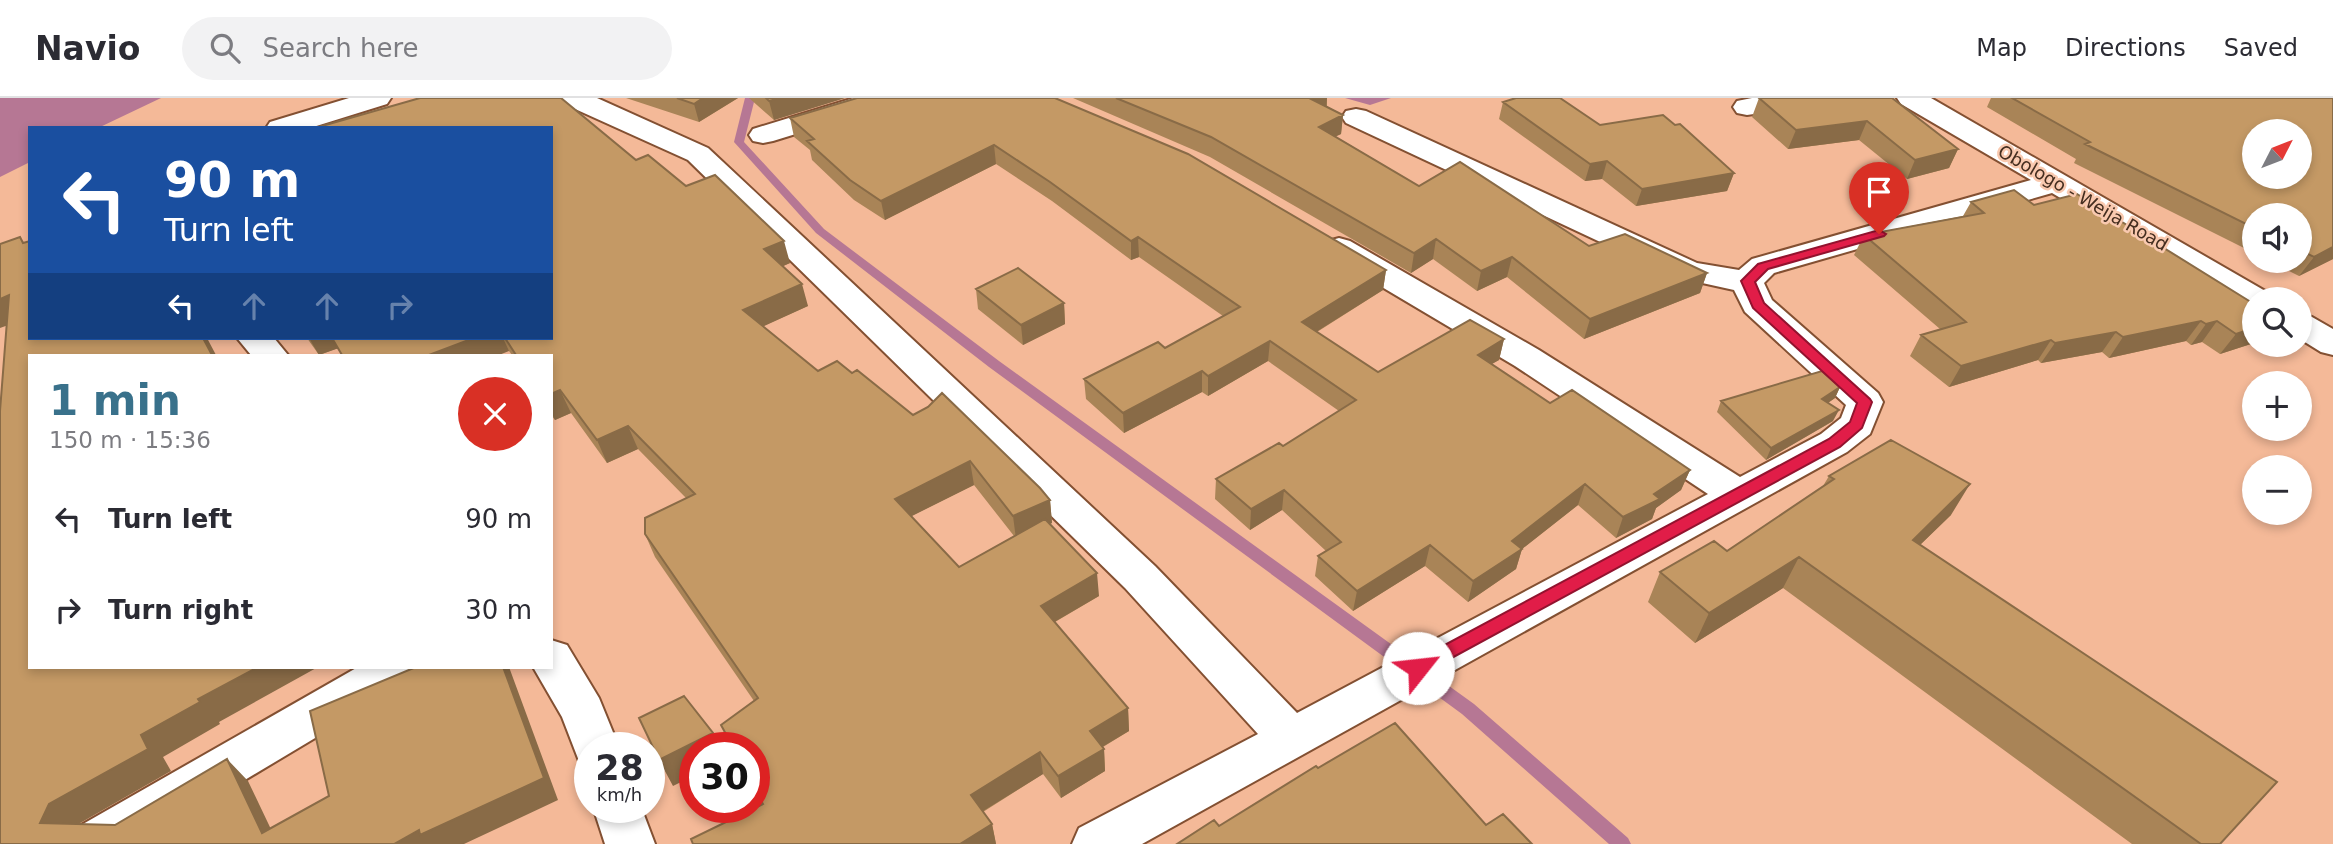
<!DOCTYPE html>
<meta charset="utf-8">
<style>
body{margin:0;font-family:"DejaVu Sans",sans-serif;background:#f2f2f3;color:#2b2b33;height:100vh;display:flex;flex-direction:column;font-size:26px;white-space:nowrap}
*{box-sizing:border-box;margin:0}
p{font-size:23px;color:#7c7c81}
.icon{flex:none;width:38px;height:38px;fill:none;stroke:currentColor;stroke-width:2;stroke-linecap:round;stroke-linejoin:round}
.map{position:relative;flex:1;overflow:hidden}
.sheet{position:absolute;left:28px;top:256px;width:525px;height:315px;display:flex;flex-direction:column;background:#fff;border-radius:0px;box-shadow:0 4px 10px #0003}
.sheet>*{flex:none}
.guide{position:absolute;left:28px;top:28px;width:525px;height:214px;border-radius:0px;box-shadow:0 4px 10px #0003;background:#1a4fa0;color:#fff;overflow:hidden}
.needle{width:46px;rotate:48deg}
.buttons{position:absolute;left:2242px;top:21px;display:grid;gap:14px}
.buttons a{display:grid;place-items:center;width:70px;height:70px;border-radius:50%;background:#fff;box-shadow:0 4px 10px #0003;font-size:35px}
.speed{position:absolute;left:574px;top:634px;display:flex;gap:14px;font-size:35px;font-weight:700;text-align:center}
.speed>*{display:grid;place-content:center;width:91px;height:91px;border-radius:50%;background:#fff;box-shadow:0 4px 10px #0003;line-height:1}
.speed small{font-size:18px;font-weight:400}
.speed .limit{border:10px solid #d22;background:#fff;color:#111}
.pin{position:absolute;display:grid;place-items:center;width:60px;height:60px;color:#fff;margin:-72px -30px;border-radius:50% 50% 50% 0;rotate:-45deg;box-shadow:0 0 7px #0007}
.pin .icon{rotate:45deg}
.me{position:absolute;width:77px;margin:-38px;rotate:61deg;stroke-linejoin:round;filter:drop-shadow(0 0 5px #0008)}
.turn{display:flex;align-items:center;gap:24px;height:147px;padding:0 21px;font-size:32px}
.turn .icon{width:91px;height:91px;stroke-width:2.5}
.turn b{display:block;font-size:49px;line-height:60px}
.lanes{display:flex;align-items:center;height:66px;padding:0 21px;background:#0003;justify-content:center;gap:35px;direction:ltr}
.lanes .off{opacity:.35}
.round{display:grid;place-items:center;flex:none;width:74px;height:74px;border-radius:37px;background:#f2f2f3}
.summary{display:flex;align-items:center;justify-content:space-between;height:119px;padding:0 21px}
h1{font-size:42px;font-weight:700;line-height:52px;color:#39718b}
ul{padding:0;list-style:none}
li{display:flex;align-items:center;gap:21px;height:91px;padding:0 21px}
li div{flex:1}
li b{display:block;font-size:26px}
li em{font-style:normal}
header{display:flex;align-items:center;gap:42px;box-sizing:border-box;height:98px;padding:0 35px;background:#fff;border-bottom:2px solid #e1e1e2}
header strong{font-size:33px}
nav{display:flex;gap:38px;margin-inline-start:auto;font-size:24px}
.search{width:490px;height:63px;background:#f2f2f3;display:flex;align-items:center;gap:18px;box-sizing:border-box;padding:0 24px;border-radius:38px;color:#7c7c81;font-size:26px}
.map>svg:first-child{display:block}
</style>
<header>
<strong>Navio</strong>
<div class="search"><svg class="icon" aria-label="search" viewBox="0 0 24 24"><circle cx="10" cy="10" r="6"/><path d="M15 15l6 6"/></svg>Search here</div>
<nav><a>Map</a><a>Directions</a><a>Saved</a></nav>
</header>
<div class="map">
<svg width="2333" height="746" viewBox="0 0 2333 746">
<rect width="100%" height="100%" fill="#f4b998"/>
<path fill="#b67794" d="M 0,0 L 161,0 L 98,30 L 30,30 L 30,64 L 0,79 Z"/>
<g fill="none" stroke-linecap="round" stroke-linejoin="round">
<path fill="#b67794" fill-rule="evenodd" d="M 745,0 L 755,0 L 744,44 L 824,131 L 999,263 L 1474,606 L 1628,740 L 1631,746 L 1609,746 L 1462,616 L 989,269 L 816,135 L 734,44 Z
M 1345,0 L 1391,0 L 1370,7 Z"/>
<defs>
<path id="minor" d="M 349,0 L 391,0 L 387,6 L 310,30 L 266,30 L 270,24 Z
M 560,0 L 597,0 L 708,50 L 1155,468 L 1297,615 L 1708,396 L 1515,268 L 1328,157 L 1323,150 L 1328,143 L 1339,140 L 1350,143 L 1539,252 L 1740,379 L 1821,336 L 1841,320 L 1846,307 L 1745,214 L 1734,192 L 1675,179 L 1346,25 L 1342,19 L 1346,13 L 1356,11 L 1366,13 L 1697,165 L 1739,172 L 1752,161 L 2031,82 L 1901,6 L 1897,0 L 1931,0 L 2267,194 L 2272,201 L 2254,201 L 2254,211 L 2243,208 L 2052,95 L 1774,175 L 1764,185 L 1772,202 L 1878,295 L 1883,304 L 1870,336 L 1847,354 L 1142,746 L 1072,746 L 1079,730 L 1258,636 L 1125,490 L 688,62 L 564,6 Z
M 854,0 L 897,0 L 893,6 L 773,43 L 763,45 L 753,43 L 749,37 L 753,31 Z
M 1752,0 L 1823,0 L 1819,6 L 1809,8 L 1747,17 L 1737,15 L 1733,9 L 1737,3 Z
M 2300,216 L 2312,219 L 2333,231 L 2333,257 L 2321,254 L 2300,241 Z
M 237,240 L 274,240 L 288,257 L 251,257 Z
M 551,542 L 567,547 L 599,600 L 619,649 L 590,649 L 590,667 L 579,663 L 562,619 L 533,569 L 551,569 Z
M 358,569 L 418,569 L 412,582 L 138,746 L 69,746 L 76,730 Z
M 593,709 L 641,709 L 655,746 L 605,746 Z"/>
</defs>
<use href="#minor" stroke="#835032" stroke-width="4"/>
<use href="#minor" fill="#fff" fill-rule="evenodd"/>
</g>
<path fill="#a98457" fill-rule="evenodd" d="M 626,0 L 738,0 L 699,24 Z
M 749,0 L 845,0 L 774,22 Z
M 857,0 L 1386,172 L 1383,192 L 1317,234 L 1378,274 L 1504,241 L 1499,262 L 1491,266 L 1550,305 L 1690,372 L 1681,392 L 1656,410 L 1652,421 L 1616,440 L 1578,407 L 1522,451 L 1516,471 L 1468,504 L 1425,468 L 1353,513 L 1315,478 L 1318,458 L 1326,453 L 1282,412 L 1250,432 L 1215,401 L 1216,381 L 1283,348 L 1339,313 L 1268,263 L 1208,298 L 1202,294 L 1124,335 L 1086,301 L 1084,281 L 1165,250 L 1223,218 L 1139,159 L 1131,162 L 1052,103 L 996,66 L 885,122 L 854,102 L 812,62 L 810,52 L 794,39 L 790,20 Z
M 1073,0 L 1327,0 L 1327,8 L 1343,17 L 1341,36 L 1335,38 L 1419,88 L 1589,148 L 1707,175 L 1700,195 L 1584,241 L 1507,179 L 1477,193 L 1433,161 L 1411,175 L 1210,59 Z
M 1759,0 L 1892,0 L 1958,51 L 1949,70 L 1907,81 L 1859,42 L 1788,51 L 1752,19 Z
M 1991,0 L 2333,0 L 2333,161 L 2299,178 L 2269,163 L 2300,163 L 2300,117 L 2254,117 L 2254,155 L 2074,65 L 2076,61 L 1987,9 Z
M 1503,4 L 1600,27 L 1734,75 L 1727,93 L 1636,108 L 1602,81 L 1585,83 L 1499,21 Z
M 636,62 L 686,88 L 790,165 L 783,168 L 808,208 L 763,228 L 818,273 L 852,275 L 913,317 L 1050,402 L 1052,425 L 1049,426 L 1099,498 L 1055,524 L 1128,610 L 1129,633 L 1103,649 L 1104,651 L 1105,673 L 1061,700 L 1043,676 L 983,714 L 992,726 L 996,746 L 693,746 L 761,707 L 754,694 L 754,649 L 731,649 L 721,627 L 754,603 L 655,459 L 645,436 L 686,400 L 638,351 L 607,365 L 571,315 L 555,322 L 551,317 L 551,257 L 512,257 L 509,253 L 338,250 L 319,257 L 307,240 L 551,240 ZM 974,387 L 1014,438 L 959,469 L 911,418 Z
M 1971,104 L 2034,107 L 2254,206 L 2254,245 L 2220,256 L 2202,244 L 2191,247 L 2186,243 L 2109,260 L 2102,254 L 2041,265 L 2038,262 L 1949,289 L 1910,258 L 1921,237 L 1940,231 L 1854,157 L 1864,137 L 1963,118 Z
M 976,191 L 1064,205 L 1065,226 L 1023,247 L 978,211 Z
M 1840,289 L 1835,300 L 1828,305 L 1833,323 L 1766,362 L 1717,314 L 1721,303 Z
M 1829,378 L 1951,417 L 1920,447 L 2220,746 L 2132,746 L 1783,490 L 1695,545 L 1648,504 L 1660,474 L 1727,453 L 1823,388 Z"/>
<path fill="#896b47" d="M 703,0 L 738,0 L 699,24 L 694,6 Z
M 780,0 L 845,0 L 774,22 L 769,3 Z
M 1313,0 L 1327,0 L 1326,12 L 1310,19 Z
M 1343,17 L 1341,36 L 1317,48 L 1319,29 Z
M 1867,23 L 1859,42 L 1788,51 L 1796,32 Z
M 994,47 L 996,66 L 885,122 L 881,103 Z
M 1958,51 L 1949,70 L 1907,81 L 1915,62 Z
M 1607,63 L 1602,81 L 1585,83 L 1590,66 Z
M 1734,75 L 1727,93 L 1636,108 L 1642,91 Z
M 1138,139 L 1139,159 L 1131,162 L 1131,143 Z
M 1436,141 L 1433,161 L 1411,175 L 1414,155 Z
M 784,143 L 790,165 L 770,174 L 764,151 Z
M 2333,149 L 2333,161 L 2299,178 L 2314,159 Z
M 1512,159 L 1507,179 L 1477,193 L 1481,173 Z
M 1386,172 L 1383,192 L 1300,244 L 1302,224 Z
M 1707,175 L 1700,195 L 1584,241 L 1590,221 Z
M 802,186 L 808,208 L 749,235 L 743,212 Z
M 9,197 L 28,220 L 0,230 L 0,201 Z
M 1064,205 L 1065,226 L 1023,247 L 1021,227 Z
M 2201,223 L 2186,243 L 2109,260 L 2123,239 Z
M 2217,223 L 2202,244 L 2191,247 L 2206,226 Z
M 2254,230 L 2254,245 L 2220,256 L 2236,236 Z
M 2116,234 L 2102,254 L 2041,265 L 2055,245 Z
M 203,240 L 207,240 L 216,257 L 212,257 Z
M 309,240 L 333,240 L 339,250 L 319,257 Z
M 474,240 L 503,240 L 509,253 L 499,257 L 429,257 Z
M 1504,241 L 1499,262 L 1473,277 L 1478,257 Z
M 2051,242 L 2038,262 L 1949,289 L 1961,268 Z
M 1270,243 L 1268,263 L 1208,298 L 1208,278 Z
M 1202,273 L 1202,294 L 1124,335 L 1123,315 Z
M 1840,289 L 1835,300 L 1816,313 L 1822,301 Z
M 560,292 L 571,315 L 555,322 L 551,314 L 551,296 Z
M 1839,312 L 1833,323 L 1766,362 L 1771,350 Z
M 628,328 L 638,351 L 607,365 L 597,342 Z
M 970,363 L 974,387 L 900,424 L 895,401 Z
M 1690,372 L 1681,392 L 1656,410 L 1652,421 L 1616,440 L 1623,419 L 1654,396 Z
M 1585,386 L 1578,407 L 1522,451 L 1516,471 L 1468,504 L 1473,483 L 1512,443 Z
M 1970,386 L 1951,417 L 1894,472 L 1913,442 Z
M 1284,392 L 1282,412 L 1250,432 L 1251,411 Z
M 1050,402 L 1052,425 L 1016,441 L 1013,418 Z
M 1430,447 L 1425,468 L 1353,513 L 1357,493 Z
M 1799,459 L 1783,490 L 1695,545 L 1709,515 Z
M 1097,475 L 1099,498 L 1044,530 L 1041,508 Z
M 258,569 L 318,569 L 219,624 L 220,626 L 163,659 L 171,673 L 75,728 L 40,725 L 49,706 L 141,637 L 198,601 Z
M 503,569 L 509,569 L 558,702 L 464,746 L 394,746 Z
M 1128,610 L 1129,633 L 1092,655 L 1090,633 Z
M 713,635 L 719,649 L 695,649 L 695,677 L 673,688 L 659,662 Z
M 1104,651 L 1105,673 L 1061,700 L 1058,678 Z
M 1040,654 L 1043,676 L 975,718 L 971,697 Z
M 227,661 L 248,683 L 278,746 L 262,735 Z
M 992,726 L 996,746 L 960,746 Z"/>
<path fill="#c49965" stroke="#896b47" stroke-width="2" fill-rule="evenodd" d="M 420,0 L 561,0 L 636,62 L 648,57 L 686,88 L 715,77 L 784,143 L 764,151 L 802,186 L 743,212 L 818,273 L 837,263 L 852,275 L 857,272 L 913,317 L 928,309 L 942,295 L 1040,390 L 1050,402 L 1013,418 L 970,363 L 895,401 L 959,469 L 1045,421 L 1097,475 L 1041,508 L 1128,610 L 1090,633 L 1104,651 L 1058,678 L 1040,654 L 971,697 L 992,726 L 960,746 L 693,746 L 691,741 L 763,706 L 754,690 L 754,649 L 733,649 L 721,627 L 758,600 L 645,436 L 645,420 L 695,396 L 628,328 L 597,342 L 560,292 L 551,296 L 551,257 L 516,257 L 505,240 L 551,240 L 551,30 L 315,30 Z
M 677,0 L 703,0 L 694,6 Z
M 766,0 L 780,0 L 769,3 Z
M 857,0 L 1055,0 L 1188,56 L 1386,172 L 1302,224 L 1378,274 L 1470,222 L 1504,241 L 1478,257 L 1550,305 L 1572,292 L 1690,372 L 1654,396 L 1660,401 L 1623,419 L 1585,386 L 1512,443 L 1522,451 L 1473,483 L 1430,447 L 1357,493 L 1318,458 L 1341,444 L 1284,392 L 1251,411 L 1216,381 L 1279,345 L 1283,348 L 1356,302 L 1270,243 L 1208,278 L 1202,273 L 1123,315 L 1084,281 L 1158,244 L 1165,250 L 1240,209 L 1138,139 L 1131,143 L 1050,84 L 994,47 L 881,103 L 850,82 L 807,43 L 814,41 L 790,20 Z
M 1116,0 L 1313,0 L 1311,1 L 1343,17 L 1319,29 L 1419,88 L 1460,64 L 1589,148 L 1625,136 L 1707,175 L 1590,221 L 1512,159 L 1481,173 L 1436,141 L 1414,155 L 1211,39 Z
M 1516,0 L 1560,0 L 1600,27 L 1663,17 L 1675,27 L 1680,26 L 1734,75 L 1642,91 L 1607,63 L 1590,66 L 1503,4 Z
M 1759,0 L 1892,0 L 1958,51 L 1915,62 L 1867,23 L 1796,32 Z
M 2012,0 L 2333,0 L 2333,149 L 2314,159 L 2300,152 L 2300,117 L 2254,117 L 2254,130 L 2085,46 L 2090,44 ZM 2254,33 L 2300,33 L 2300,79 L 2254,79 Z
M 2014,92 L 2034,107 L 2077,96 L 2254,206 L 2254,230 L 2236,236 L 2217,223 L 2206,226 L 2201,223 L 2123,239 L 2116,234 L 2055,245 L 2051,242 L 1961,268 L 1921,237 L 1966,224 L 1864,137 L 1984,115 L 1971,104 Z
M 20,139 L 23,145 L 30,143 L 30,240 L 203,240 L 212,257 L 30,257 L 30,569 L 258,569 L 198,601 L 200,604 L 141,637 L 148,651 L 49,706 L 40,725 L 115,727 L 227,661 L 262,735 L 329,698 L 310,613 L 416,569 L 503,569 L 544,680 L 420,737 L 419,732 L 394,746 L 0,746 L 0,313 L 9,197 L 0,201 L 0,146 Z
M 1018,170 L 1064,205 L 1021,227 L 976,191 Z
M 332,240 L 474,240 L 429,257 L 342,257 Z
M 1822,273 L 1840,289 L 1822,301 L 1839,312 L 1771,350 L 1721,303 Z
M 1891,342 L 1970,386 L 1913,442 L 2277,684 L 2220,746 L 2201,746 L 1799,459 L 1709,515 L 1660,474 L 1714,443 L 1727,453 L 1834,381 L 1829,378 Z
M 684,598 L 713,635 L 659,662 L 639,620 Z
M 1395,625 L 1486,727 L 1503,716 L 1532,746 L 1177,746 L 1214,722 L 1219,728 L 1316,668 L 1318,670 Z"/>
<path fill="#e11d48" stroke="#92132f" stroke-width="2" d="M 1879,132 L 1886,136 L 1884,138 L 1768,171 L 1755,184 L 1764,205 L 1870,301 L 1872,304 L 1862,330 L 1840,349 L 1424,575 L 1418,578 L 1411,575 L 1409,570 L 1411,565 L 1829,341 L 1850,324 L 1857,305 L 1753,210 L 1741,183 L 1758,166 Z"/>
<g text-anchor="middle" stroke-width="5" stroke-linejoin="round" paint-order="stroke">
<g font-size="18" fill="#452e20" stroke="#f9c9af">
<text transform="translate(2083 100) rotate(30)" y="6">Obologo - Weija Road</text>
</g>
</g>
</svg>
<div class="buttons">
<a><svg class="needle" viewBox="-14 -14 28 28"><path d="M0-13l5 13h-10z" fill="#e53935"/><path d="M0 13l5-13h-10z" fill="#7c7c81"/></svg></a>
<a><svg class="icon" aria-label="sound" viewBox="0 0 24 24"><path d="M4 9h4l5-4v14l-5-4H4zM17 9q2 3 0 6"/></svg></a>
<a><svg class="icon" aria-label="search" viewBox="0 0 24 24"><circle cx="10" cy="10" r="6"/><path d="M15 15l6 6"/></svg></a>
<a>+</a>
<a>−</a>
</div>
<div class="speed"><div>28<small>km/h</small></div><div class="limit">30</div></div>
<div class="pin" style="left:1879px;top:136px;background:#d93025"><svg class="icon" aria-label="arrive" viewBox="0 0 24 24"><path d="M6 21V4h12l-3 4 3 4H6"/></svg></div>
<svg class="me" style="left:1418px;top:570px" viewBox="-20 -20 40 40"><circle r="19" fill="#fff"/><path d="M0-13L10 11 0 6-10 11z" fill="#e11d48"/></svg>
<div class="guide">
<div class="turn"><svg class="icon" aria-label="left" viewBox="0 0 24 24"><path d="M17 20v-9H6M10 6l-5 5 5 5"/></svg><div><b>90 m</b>Turn left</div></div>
<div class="lanes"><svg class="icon" aria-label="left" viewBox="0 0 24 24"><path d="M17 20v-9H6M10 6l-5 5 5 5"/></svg><svg class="icon off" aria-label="ahead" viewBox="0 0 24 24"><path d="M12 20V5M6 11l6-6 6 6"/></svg><svg class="icon off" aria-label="ahead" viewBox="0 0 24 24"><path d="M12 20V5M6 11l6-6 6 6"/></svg><svg class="icon off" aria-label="right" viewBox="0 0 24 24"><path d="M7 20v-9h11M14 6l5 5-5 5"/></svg></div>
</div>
<section class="sheet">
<div class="summary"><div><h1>1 min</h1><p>150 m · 15:36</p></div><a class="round" style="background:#d93025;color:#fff"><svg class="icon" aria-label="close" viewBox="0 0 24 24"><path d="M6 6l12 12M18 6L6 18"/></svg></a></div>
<ul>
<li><svg class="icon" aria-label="left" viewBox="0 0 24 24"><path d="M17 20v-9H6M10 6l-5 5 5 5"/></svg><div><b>Turn left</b></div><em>90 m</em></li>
<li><svg class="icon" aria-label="right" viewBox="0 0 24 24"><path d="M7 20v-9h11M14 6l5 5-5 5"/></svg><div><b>Turn right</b></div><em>30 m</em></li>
</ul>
</section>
</div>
